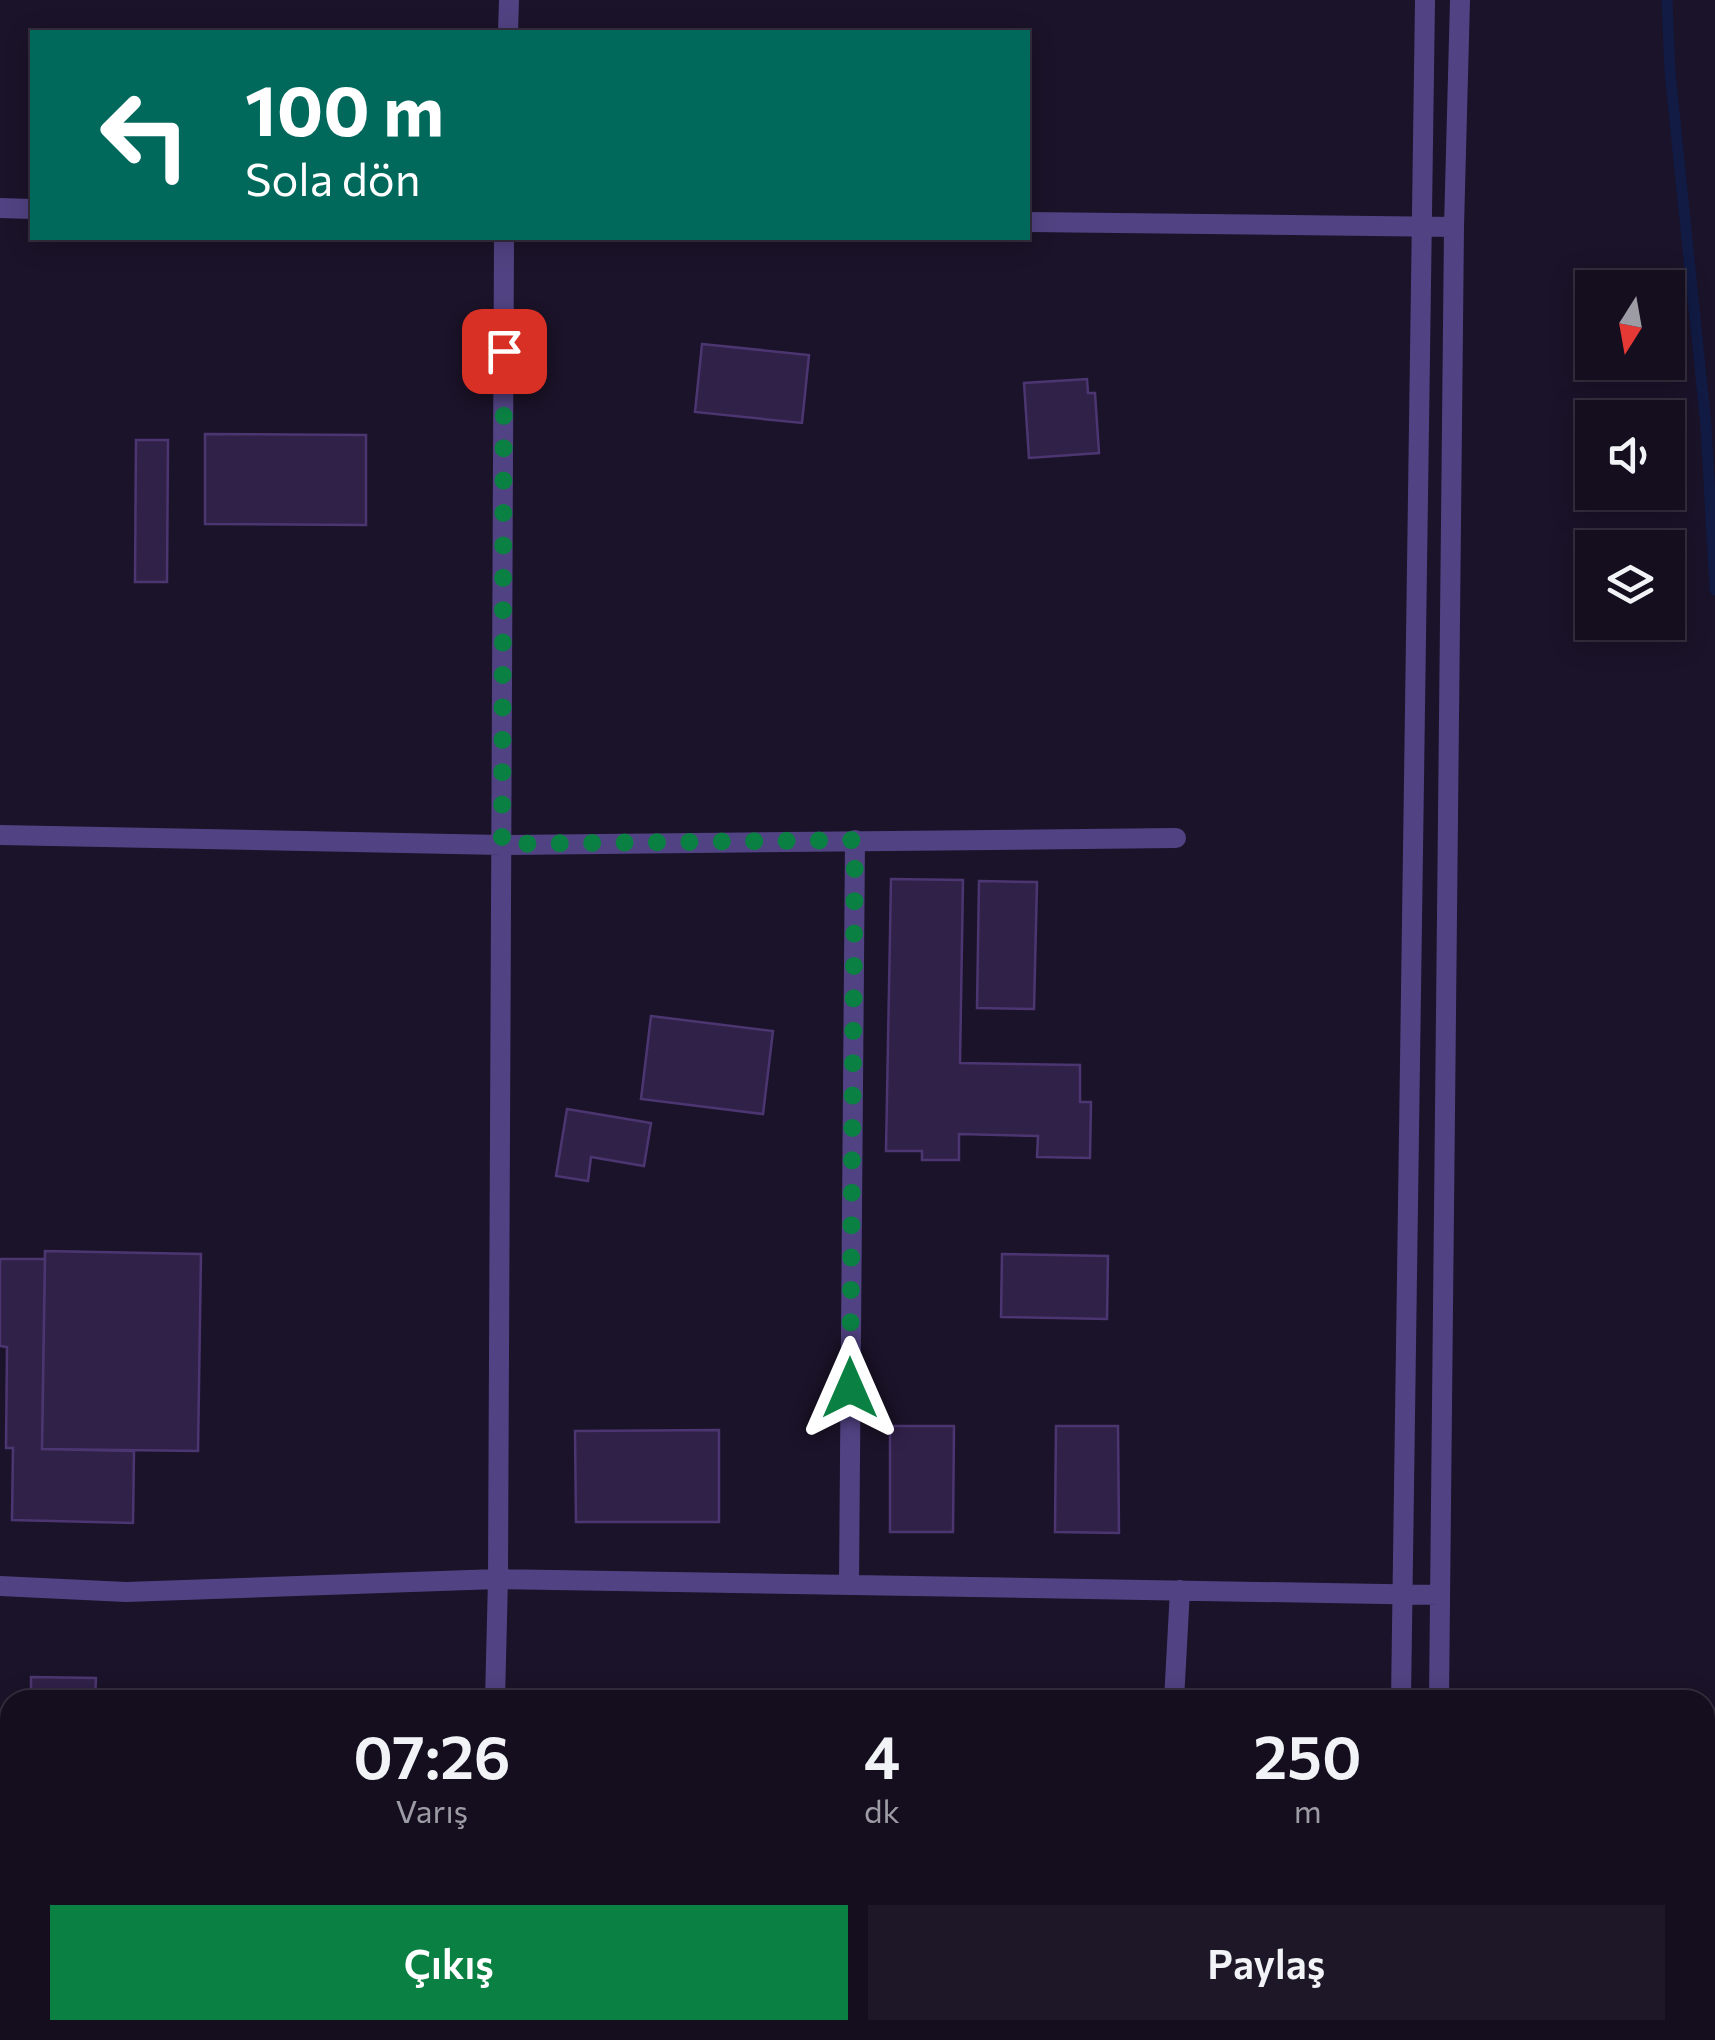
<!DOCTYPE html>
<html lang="tr">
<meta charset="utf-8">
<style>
body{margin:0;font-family:Commissioner,sans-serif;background:#1d1728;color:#f1f3f6;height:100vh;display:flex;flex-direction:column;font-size:38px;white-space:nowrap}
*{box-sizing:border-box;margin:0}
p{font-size:32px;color:#9d9ca4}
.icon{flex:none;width:55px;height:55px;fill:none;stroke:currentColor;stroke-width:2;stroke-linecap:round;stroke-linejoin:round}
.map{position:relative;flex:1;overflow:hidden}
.drawer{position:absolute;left:0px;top:1690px;width:1715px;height:350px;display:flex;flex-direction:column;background:#140e1f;border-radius:30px 30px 0 0;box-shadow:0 5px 25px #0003,0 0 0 2px #332e3d}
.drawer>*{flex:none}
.guide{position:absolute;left:30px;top:30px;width:1000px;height:210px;border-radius:0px;box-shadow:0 5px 25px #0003,0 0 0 2px #332e3d;background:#00695c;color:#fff;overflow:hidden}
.needle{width:65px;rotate:191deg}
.buttons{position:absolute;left:1575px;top:270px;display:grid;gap:20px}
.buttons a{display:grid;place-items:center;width:110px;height:110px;border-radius:0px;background:#140e1f;box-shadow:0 5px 25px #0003,0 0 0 2px #332e3d;font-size:50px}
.pin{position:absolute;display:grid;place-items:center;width:85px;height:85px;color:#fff;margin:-42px;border-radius:20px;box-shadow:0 5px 15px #0006}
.me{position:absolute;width:110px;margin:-55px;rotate:0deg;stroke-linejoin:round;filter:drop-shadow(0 0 8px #0008)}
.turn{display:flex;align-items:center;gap:35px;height:210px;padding:0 50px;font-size:45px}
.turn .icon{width:130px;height:130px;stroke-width:2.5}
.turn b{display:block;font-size:70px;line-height:85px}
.eta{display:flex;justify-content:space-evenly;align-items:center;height:170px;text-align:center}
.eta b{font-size:60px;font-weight:600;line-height:70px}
.cta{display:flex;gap:20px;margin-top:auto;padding:20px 50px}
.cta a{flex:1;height:115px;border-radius:0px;background:#0b8043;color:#fff;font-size:40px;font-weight:600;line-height:115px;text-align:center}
.cta a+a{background:#1d1728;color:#f1f3f6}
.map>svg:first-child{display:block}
</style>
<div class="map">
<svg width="1715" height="2040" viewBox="0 0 1715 2040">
<rect width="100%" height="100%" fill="#1b1329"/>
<path fill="#172e32" d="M 1193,2030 L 1328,2030 L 1327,2040 L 1192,2040 Z"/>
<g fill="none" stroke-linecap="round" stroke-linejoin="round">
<path stroke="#111b44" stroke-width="11" d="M 1667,0 L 1670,72 L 1706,426 L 1715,590"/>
</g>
<path fill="#302148" stroke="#4c3671" stroke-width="2.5" d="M 702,344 L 809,355 L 802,423 L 695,412 Z
M 1087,379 L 1088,393 L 1095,393 L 1099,453 L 1029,458 L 1024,383 Z
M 205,434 L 366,435 L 366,525 L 205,524 Z
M 136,440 L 168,440 L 167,582 L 135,582 Z
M 891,879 L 963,880 L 960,1063 L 1080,1065 L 1080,1102 L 1091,1102 L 1090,1158 L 1037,1157 L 1038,1136 L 959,1134 L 959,1160 L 922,1160 L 922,1151 L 886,1151 Z
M 979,881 L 1037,882 L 1034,1009 L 977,1008 Z
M 651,1016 L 773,1031 L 763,1114 L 641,1099 Z
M 567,1109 L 651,1123 L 644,1166 L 591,1157 L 588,1181 L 556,1176 Z
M 45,1251 L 201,1254 L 198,1451 L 42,1449 Z
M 1002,1254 L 1108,1256 L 1107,1319 L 1001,1317 Z
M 0,1259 L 45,1259 L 42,1449 L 134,1451 L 133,1523 L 12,1520 L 13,1448 L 6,1448 L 7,1347 L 0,1346 Z
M 890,1426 L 954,1426 L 953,1532 L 890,1532 Z
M 1056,1426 L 1118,1426 L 1119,1533 L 1055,1532 Z
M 719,1430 L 719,1522 L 576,1522 L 575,1431 Z
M 31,1677 L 96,1678 L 95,1700 L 31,1700 Z
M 3,1836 L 10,1837 L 10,2030 L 136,2030 L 135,2040 L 0,2040 L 0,1879 Z"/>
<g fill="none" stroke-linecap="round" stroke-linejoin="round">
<path stroke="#514383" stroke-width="20" d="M 508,32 L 509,0
M 0,208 L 32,209
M 1028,222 L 1454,227
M 0,835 L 502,845 L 1176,838
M 849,1583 L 855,840
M 0,1586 L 126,1592 L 498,1579 L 1440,1595
M 495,1700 L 498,1579 L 504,238
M 1174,1700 L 1180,1590
M 1401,1700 L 1425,0
M 1439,1700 L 1454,227 L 1460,0
M 482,2040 L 483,2030
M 1396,2040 L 1396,2030
M 1435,2040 L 1435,2030"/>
</g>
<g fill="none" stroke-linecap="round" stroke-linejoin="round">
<path stroke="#0b8043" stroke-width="18" stroke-dasharray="0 32.4" d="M 504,351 L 502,844 L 855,840 L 850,1388"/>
</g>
</svg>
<div class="buttons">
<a><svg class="needle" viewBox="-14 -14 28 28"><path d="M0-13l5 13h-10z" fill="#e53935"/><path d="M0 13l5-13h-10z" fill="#9d9ca4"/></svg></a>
<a><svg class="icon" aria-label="sound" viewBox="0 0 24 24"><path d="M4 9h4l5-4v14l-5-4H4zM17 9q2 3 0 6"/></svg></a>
<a><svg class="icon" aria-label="layers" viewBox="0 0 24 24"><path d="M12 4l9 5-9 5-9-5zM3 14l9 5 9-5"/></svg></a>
</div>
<div class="pin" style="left:504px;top:351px;background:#d93025"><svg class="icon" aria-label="arrive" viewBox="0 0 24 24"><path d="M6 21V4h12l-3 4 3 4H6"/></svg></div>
<svg class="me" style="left:850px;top:1388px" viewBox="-20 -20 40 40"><path d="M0-17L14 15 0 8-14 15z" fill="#0b8043" stroke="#fff" stroke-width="4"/></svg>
<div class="guide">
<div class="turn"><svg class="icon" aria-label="left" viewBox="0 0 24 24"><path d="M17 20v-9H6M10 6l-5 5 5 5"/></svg><div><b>100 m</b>Sola dön</div></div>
</div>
<section class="drawer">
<div class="eta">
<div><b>07:26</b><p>Varış</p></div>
<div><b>4</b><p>dk</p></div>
<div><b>250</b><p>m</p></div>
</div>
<div class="cta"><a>Çıkış</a><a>Paylaş</a></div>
</section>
</div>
